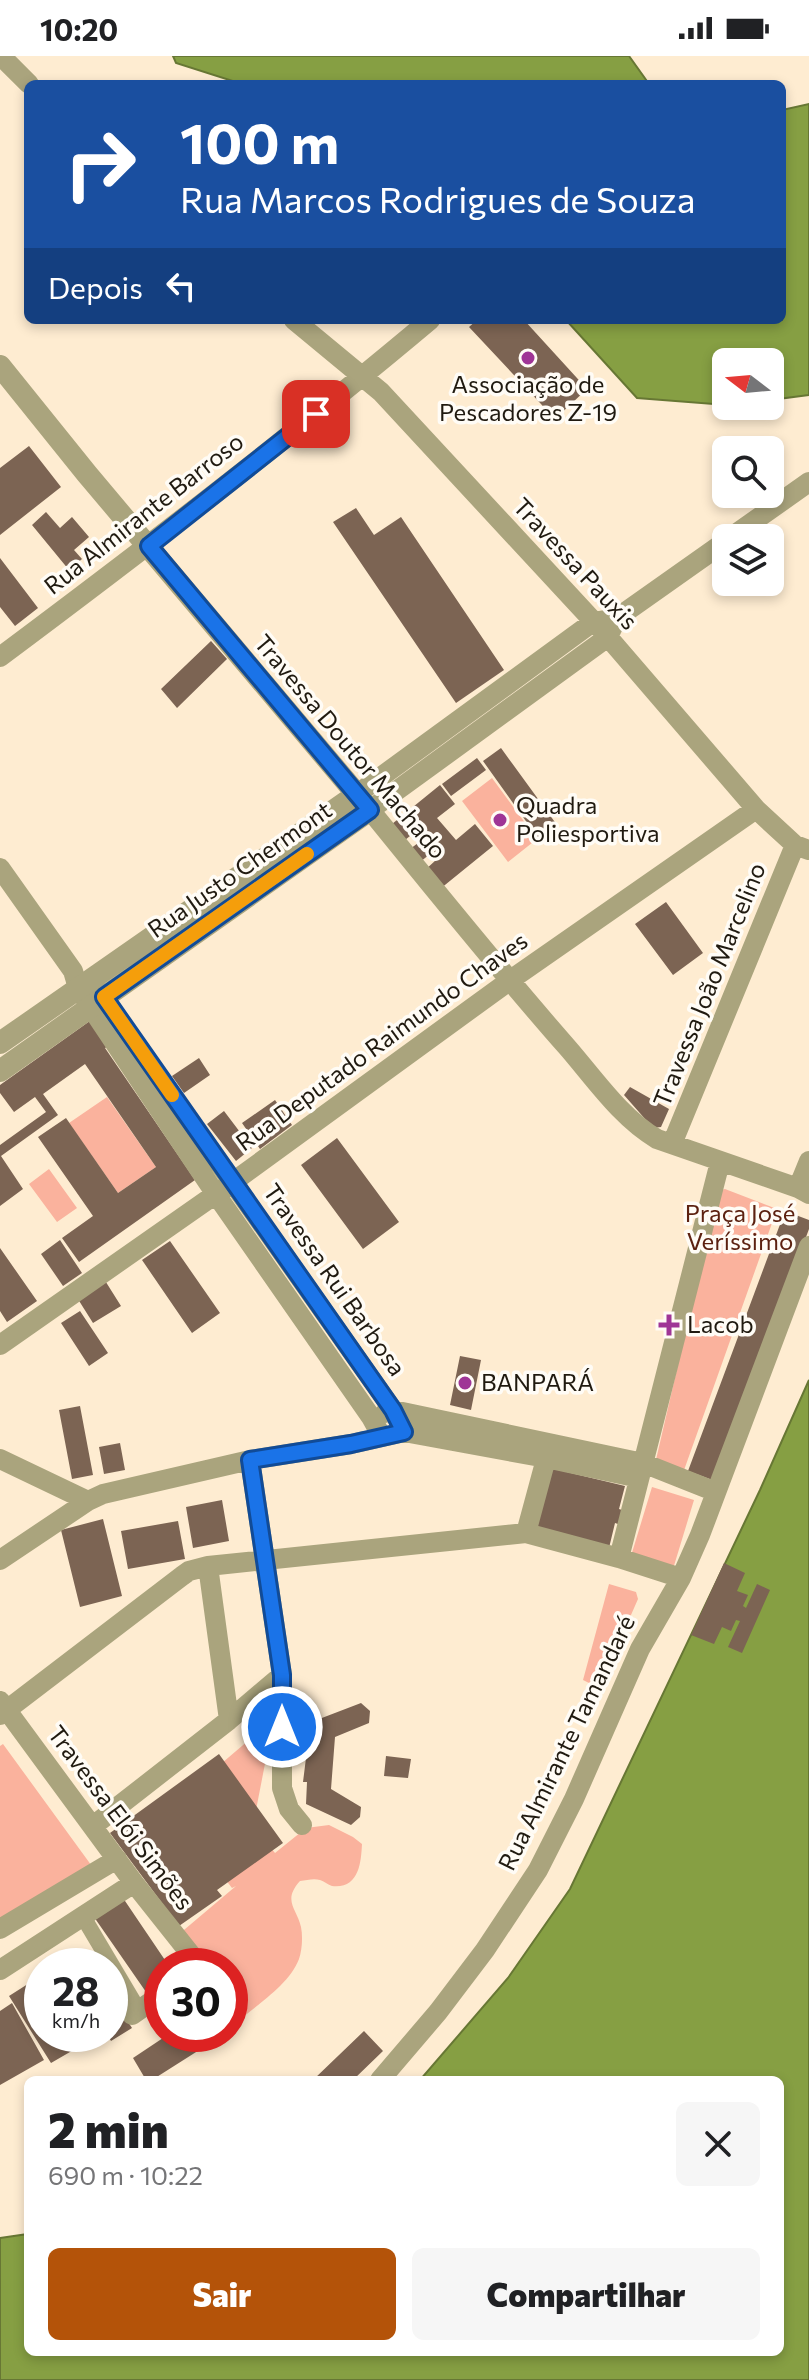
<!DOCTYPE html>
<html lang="pt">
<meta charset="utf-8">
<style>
body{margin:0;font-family:Commissioner,sans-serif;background:#f6f6f6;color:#202124;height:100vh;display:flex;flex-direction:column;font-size:30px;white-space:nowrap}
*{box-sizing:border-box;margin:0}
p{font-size:26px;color:#757577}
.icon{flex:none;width:44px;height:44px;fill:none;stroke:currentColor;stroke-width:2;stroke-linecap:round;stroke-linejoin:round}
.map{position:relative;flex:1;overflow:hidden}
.sheet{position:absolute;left:24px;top:2020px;width:760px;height:280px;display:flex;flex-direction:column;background:#fff;border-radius:12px;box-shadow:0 4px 12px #0003}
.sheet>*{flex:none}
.banner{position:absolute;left:24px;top:24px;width:762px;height:244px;border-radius:12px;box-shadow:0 4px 12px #0003;background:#1a4fa0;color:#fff;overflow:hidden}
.needle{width:52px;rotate:286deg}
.buttons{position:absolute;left:712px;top:292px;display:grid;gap:16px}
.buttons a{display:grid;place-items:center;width:72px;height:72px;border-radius:12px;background:#fff;box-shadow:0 4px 12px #0003;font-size:40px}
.speed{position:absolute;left:24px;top:1892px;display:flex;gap:16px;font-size:40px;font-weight:700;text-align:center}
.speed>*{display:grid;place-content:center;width:104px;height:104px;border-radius:50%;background:#fff;box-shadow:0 4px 12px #0003;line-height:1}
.speed small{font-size:20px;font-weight:400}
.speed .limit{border:12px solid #d22;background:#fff;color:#111}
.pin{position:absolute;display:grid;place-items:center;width:68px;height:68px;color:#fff;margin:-34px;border-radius:16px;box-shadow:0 4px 12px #0006}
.me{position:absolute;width:88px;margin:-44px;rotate:0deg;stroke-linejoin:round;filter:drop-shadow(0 0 6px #0008)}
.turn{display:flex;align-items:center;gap:28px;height:168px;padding:0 24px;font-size:36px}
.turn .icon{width:104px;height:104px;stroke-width:2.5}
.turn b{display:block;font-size:56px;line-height:68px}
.then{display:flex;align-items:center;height:76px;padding:0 24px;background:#0003;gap:16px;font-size:30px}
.round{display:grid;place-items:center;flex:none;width:84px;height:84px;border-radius:12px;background:#f6f6f6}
.overview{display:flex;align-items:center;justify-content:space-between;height:136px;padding:0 24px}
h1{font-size:48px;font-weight:800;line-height:60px}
.button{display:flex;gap:16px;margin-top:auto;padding:16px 24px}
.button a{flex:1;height:92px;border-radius:12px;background:#b45309;color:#fff;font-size:32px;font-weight:800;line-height:92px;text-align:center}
.button a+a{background:#f6f6f6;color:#202124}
.status{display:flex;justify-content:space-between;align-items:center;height:56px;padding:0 40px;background:#fff;direction:ltr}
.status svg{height:22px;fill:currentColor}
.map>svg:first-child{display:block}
</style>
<div class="status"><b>10:20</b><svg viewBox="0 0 49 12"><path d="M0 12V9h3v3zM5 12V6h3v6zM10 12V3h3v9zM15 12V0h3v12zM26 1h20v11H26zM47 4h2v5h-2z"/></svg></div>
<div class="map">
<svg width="809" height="2324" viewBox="0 0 809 2324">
<rect width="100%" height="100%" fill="#feecd1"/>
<path fill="#fab29d" d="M 492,722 L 537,783 L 508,806 L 462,745 Z
M 107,1041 L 156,1111 L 118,1137 L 69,1067 Z
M 49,1113 L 77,1152 L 57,1166 L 29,1128 Z
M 725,1133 L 777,1153 L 683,1417 L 655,1408 L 716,1145 L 721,1134 Z
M 652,1431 L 694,1444 L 673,1513 L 631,1500 Z
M 609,1528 L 636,1536 L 638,1543 L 599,1632 L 583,1624 Z
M 262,1673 L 269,1676 L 270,1682 L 256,1754 L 222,1707 Z
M 3,1688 L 94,1813 L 0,1869 L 0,1690 Z
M 329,1769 L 353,1781 L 362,1788 C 361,1807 359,1833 332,1830 C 328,1829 324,1825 320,1824 C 314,1822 307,1824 300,1825 C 282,1845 297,1852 301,1871 C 303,1881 302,1894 299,1903 C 290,1927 261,1946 242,1962 L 230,1947 L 230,1910 L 201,1910 L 178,1879 L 236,1830 L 232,1832 L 212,1806 L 255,1772 L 275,1797 L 306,1772 Z"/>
<path fill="#869f43" stroke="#677734" stroke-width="2" d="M 173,0 L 629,0 L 649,28 L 242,28 L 176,7 Z
M 809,48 L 809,339 L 770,344 L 770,306 L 726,306 L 726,349 L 637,342 L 566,264 L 782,264 L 782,54 Z
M 809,1324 L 809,2324 L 0,2324 L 0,2182 L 28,2178 L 28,2296 L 780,2296 L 780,2024 L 420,2024 L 508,1922 L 570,1833 L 760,1434 Z"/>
<path fill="#7c6453" d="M 477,264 L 524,264 L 587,333 L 555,363 L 469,271 Z
M 29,390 L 61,431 L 0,479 L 0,412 Z
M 356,452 L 374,479 L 401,461 L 504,614 L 456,647 L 333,466 Z
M 46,456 L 60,472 L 72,461 L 89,481 L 74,494 L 82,503 L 69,514 L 32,469 Z
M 0,502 L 38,552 L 15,570 L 0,551 Z
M 211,585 L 227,603 L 177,652 L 161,633 Z
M 501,692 L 557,769 L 538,782 L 483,705 Z
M 477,702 L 486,714 L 451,740 L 442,728 Z
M 440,729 L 455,748 L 437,762 L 456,784 L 475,768 L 493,790 L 440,833 L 425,814 L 436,804 L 430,798 L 420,806 L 410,793 L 422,784 L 415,776 L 405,784 L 392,768 Z
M 666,846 L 703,897 L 673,919 L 635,868 Z
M 94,962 L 112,988 L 105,992 L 195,1124 L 79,1206 L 62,1182 L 93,1160 L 38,1081 L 66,1062 L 118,1137 L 156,1111 L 85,1008 L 43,1038 L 58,1059 L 1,1100 L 23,1133 L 0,1150 L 0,1089 L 46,1056 L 35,1041 L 14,1056 L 0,1037 L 0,1029 Z
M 199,1002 L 210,1019 L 184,1037 L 172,1020 Z
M 630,1031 L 669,1053 L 661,1071 L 653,1072 L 624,1039 Z
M 275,1044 L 292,1069 L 260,1093 L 242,1067 Z
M 224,1055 L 252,1092 L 236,1105 L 207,1068 Z
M 337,1082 L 399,1166 L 363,1193 L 301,1109 Z
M 785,1155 L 809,1164 L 809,1173 L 715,1425 L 688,1415 Z
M 60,1184 L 82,1217 L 63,1230 L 41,1198 Z
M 170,1185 L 220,1257 L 192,1277 L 142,1204 Z
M 0,1192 L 37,1245 L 7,1266 L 0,1255 Z
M 104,1223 L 121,1250 L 93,1267 L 76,1240 Z
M 80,1255 L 108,1297 L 89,1310 L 61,1267 Z
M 460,1300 L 481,1304 L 471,1354 L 450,1349 Z
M 80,1350 L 93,1419 L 72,1423 L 59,1354 Z
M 120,1387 L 125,1414 L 104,1418 L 99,1391 Z
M 550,1412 L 625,1430 L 619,1453 L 622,1454 L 618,1468 L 615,1467 L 609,1492 L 534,1474 Z
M 222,1444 L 229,1485 L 193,1492 L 186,1451 Z
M 103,1463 L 122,1540 L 80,1551 L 61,1474 Z
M 178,1465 L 185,1503 L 128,1513 L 121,1475 Z
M 724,1507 L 745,1517 L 737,1535 L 748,1539 L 743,1550 L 746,1552 L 757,1528 L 770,1534 L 742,1597 L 728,1591 L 740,1565 L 736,1564 L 731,1575 L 722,1571 L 714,1588 L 691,1579 Z
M 361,1647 L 370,1655 L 369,1667 L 335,1681 L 331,1733 L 361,1751 L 360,1761 L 351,1769 L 306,1748 L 307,1726 L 303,1726 L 308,1686 L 312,1686 L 314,1665 Z
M 219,1698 L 283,1787 L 217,1834 L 222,1840 L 179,1870 L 110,1777 Z
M 386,1700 L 411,1703 L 408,1722 L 384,1720 Z
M 123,1842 L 169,1910 L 162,1910 L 162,1925 L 146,1936 L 94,1861 Z
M 81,1893 L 92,1910 L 63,1910 L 60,1906 Z
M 42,1919 L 42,1978 L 101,1978 L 51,2007 L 9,1940 Z
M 110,1938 L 132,1972 L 111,1985 L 107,1978 L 110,1978 Z
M 12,1947 L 44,2004 L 0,2029 L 0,1955 Z
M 364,1975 L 383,1995 L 353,2024 L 313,2024 Z
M 169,1978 L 196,1978 L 204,1991 L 152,2024 L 146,2024 L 133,2002 Z"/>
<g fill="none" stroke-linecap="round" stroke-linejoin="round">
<path stroke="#aaa47d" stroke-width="16" d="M 82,1859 L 139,1955"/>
<path stroke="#aaa47d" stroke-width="20" d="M 1,0 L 29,28
M 294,264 L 381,336 L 608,581 L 756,753 L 795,789 L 809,794
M 730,482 L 809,426
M 617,562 L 608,581 L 370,754 C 435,834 499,914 567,991 C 594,1022 621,1062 657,1083 L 798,1132 L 809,1138
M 0,601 C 146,492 291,381 430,264
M 356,739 L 593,566 L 617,562 L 726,485
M 0,812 L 73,915 L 78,932 L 215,1137 L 371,1361 L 382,1381
M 95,931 L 393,1354 L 404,1376
M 672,1088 L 795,789
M 798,1132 L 809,1105
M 0,1289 L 233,1126 L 509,925 L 756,753
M 385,1357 L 393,1354 L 643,1407 L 716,1436
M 0,1403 L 88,1445
M 250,1404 L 282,1619 L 282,1732 L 289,1753 L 302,1769
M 526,1477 L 550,1388
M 619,1502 L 720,1106
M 0,1504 L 88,1445 L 103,1438 L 250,1404 L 351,1388 L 404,1376 L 546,1402 L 639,1422
M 208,1510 L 229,1664
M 0,1645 L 134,1827 L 192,1900 L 196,1910
M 0,1659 L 182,1520 L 189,1515 L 208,1510 L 526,1477 L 619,1502 L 681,1522
M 93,1770 L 229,1664 L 282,1619
M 0,1873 L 117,1803
M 0,1914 L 134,1827
M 132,1959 L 162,1938
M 380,2024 L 438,1956 L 485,1894 L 538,1814 L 574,1743 L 640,1593 L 681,1522 L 700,1479 L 809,1190"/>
<path stroke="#aaa47d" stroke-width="22" d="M 0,310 L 87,418 L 370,754 L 0,1015
M 0,987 L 356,739"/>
</g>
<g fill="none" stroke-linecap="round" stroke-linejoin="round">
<defs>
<path id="route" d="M 282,1671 L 282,1619 L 250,1404 L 351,1388 L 404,1376 L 393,1354 L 104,941 L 370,754 L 149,490 L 316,358"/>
</defs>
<use href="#route" stroke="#114b97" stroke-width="20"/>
<use href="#route" stroke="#1a73e8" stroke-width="14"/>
<path stroke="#f59e0b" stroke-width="14" d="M 172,1039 L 104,941 L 307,798"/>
</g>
<g fill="#9f3596" stroke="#fffcf6" stroke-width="3">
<circle cx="528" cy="302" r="8"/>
<circle cx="500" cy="764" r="8"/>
<path d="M665 1257h8v8h8v8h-8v8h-8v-8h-8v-8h8z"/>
<circle cx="465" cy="1327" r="8"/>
</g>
<g text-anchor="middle" stroke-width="7" stroke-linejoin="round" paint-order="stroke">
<g font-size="24" fill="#201a10" stroke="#fffcf6" text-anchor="start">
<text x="528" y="337" text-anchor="middle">Associação de<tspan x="528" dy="28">Pescadores Z-19</tspan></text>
<text x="516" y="758">Quadra<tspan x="516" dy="28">Poliesportiva</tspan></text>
<text x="687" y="1277">Lacob</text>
<text x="481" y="1335">BANPARÁ</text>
</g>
<g font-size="24" fill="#201a10" stroke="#fffcf6">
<text transform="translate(144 458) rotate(-38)" y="8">Rua Almirante Barroso</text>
<text transform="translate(575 508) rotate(47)" y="8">Travessa Pauxis</text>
<text transform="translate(350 691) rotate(50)" y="8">Travessa Doutor Machado</text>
<text transform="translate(240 814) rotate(-35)" y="8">Rua Justo Chermont</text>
<text transform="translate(710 929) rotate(-68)" y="8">Travessa João Marcelino</text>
<text transform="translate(382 986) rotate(-36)" y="8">Rua Deputado Raimundo Chaves</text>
<text transform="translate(334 1224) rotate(55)" y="8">Travessa Rui Barbosa</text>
<text transform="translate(567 1687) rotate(-64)" y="8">Rua Almirante Tamandaré</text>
<text transform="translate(120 1762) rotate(53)" y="8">Travessa Elói Simões</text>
</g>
<g font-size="24" fill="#5c2110" stroke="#fffcf6">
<text x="740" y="1166">Praça José<tspan x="740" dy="28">Veríssimo</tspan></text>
</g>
</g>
</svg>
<div class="buttons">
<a><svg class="needle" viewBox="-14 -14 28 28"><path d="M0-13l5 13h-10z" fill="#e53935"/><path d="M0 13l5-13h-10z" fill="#757577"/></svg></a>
<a><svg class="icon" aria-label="search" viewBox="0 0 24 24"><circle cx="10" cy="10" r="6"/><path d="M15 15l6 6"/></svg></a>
<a><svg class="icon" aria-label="layers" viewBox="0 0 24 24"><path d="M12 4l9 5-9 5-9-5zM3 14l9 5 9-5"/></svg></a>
</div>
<div class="speed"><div>28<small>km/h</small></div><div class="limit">30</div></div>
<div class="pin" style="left:316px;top:358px;background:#d93025"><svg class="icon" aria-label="arrive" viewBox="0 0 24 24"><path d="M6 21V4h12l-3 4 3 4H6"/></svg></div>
<svg class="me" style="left:282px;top:1671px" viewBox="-20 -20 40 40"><circle r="17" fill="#1a73e8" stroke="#fff" stroke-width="3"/><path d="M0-11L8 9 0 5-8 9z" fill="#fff"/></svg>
<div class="banner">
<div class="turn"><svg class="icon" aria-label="right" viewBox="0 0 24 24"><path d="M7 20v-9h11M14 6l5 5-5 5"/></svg><div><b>100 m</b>Rua Marcos Rodrigues de Souza</div></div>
<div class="then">Depois<svg class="icon" aria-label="left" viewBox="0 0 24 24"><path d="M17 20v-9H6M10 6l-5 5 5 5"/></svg></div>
</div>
<section class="sheet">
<div class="overview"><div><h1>2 min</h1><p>690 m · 10:22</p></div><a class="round"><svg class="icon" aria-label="close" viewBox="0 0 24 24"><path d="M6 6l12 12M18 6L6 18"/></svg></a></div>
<div class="button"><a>Sair</a><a>Compartilhar</a></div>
</section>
</div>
